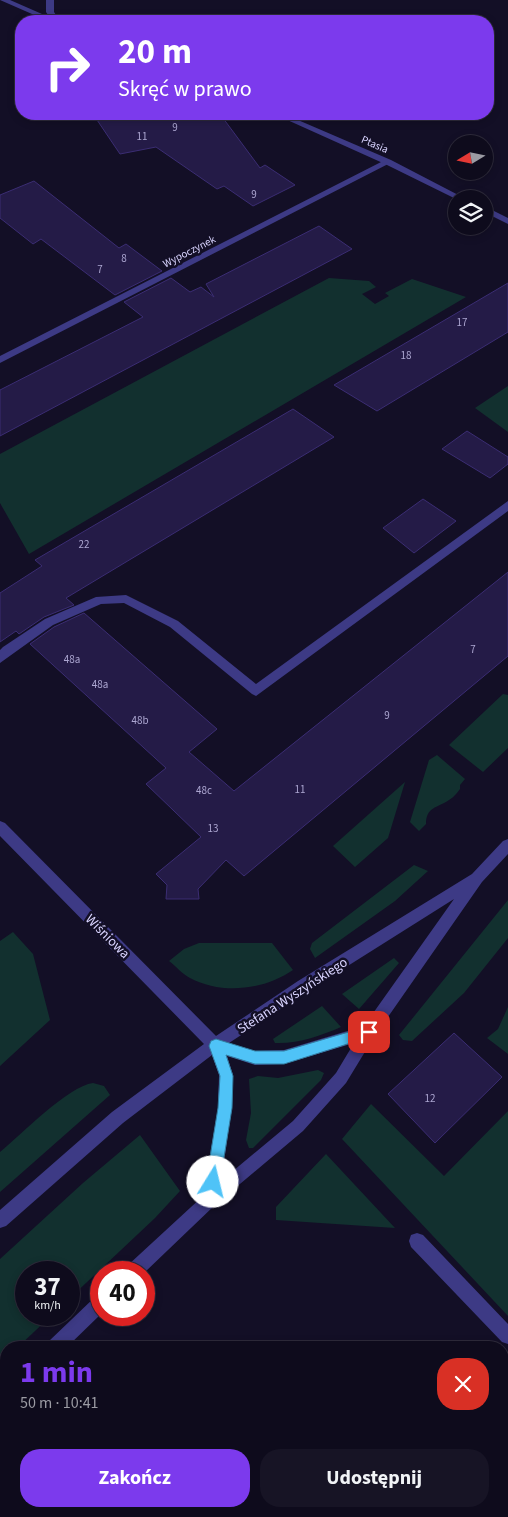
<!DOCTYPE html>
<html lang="pl">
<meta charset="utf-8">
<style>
body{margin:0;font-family:"Source Sans 3",sans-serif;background:#171425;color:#f1f3f6;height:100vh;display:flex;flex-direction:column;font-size:19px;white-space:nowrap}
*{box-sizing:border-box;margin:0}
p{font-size:16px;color:#9b9ba3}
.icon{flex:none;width:28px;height:28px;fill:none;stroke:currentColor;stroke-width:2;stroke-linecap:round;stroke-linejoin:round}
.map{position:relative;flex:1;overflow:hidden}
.sheet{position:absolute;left:0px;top:1341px;width:509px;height:176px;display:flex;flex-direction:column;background:#0e0b1c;border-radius:20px 20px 0 0;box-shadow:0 2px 8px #0003,0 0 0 1px #2e2b3b}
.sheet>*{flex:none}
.guide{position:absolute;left:15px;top:15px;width:479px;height:105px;border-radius:20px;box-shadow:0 2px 8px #0003,0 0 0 1px #2e2b3b;background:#7c3aed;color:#fff;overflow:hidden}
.needle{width:32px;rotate:260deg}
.controls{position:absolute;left:448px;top:135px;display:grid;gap:10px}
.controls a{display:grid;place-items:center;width:45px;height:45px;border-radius:50%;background:#0e0b1c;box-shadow:0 2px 8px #0003,0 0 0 1px #2e2b3b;font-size:25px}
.speed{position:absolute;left:15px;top:1261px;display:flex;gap:10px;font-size:25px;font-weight:700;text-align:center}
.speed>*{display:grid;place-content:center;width:65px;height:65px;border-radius:50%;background:#0e0b1c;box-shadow:0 2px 8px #0003,0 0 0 1px #2e2b3b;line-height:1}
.speed small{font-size:12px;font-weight:400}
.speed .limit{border:8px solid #d22;background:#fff;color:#111}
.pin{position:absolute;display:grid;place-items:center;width:42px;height:42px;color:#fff;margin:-21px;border-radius:10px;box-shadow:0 2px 8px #0006}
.me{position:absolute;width:55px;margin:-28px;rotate:9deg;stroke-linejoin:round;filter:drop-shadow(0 0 4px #0008)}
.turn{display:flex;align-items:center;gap:18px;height:105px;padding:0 20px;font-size:22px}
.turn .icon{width:65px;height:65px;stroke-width:2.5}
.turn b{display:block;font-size:35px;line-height:42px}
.round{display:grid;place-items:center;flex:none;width:52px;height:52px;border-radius:20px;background:#171425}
.headline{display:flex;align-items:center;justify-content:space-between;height:85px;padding:0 20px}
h1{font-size:30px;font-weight:700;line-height:38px;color:#7c3aed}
.action{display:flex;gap:10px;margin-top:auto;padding:10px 20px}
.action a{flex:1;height:58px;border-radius:20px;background:#7c3aed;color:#fff;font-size:20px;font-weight:700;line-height:58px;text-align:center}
.action a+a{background:#171425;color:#f1f3f6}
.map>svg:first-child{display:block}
</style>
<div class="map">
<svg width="508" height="1517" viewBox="0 0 508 1517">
<rect width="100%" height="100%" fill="#130f26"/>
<path fill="#12302f" d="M 329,278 L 369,281 L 376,287 L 362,294 L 375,304 L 389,296 L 385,293 L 412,279 L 466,297 L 29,554 L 0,503 L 0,454 Z
M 508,386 L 508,432 L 475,408 Z
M 503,694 L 508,695 L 508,748 L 483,772 L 449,745 Z
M 437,755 L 465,779 L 460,785 L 460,789 C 457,793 453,798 449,800 C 437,808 426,807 426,824 L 419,831 L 410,822 L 429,760 Z
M 405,782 L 388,838 L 355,867 L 333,846 Z
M 414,865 L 428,871 L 395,901 L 315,958 L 310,949 L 312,943 Z
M 508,900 L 508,938 L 464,993 L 412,1041 L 403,1040 L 399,1035 Z
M 13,932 L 33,954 L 50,1020 L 0,1066 L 0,941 Z
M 199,943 L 272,943 L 293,970 C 264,990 222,995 190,978 C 182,974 176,966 169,961 L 184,949 Z
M 394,958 L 399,963 L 359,1009 L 342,994 Z
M 322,1006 L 341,1027 C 320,1036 298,1044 275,1043 L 273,1039 Z
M 508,1007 L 508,1054 L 487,1038 L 498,1029 Z
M 318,1070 L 324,1073 L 321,1080 L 253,1148 L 249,1148 L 246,1140 L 251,1113 L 249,1079 L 258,1076 L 278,1078 Z
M 93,1083 L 104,1086 L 110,1095 L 0,1192 L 0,1152 C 21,1135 68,1086 93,1083 Z
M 371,1104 L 444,1176 L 508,1111 L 508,1316 L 342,1139 Z
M 140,1135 L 180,1191 L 155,1218 L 69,1299 L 69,1272 L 26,1272 L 26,1315 L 52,1315 L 18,1347 L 6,1348 L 6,1358 L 0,1364 L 0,1259 L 83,1183 Z
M 326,1154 L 395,1228 L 276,1220 L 276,1207 Z"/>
<path fill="#241b47" stroke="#3b2d73" d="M 93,114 L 220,114 L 260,168 L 265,165 L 295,185 L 253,206 L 224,186 L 217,189 L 156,147 L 120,154 Z
M 34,181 L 119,248 L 126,244 L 162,271 L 115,295 L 41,239 L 33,244 L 0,218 L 0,195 Z
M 319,226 L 352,249 L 0,436 L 0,390 L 143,317 L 124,302 L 171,278 L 190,292 L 201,287 L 214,297 L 206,284 Z
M 508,283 L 508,332 L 377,411 L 334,385 Z
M 293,409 L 334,437 L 66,598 L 74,605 L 44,617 L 19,634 L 16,631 L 0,642 L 0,593 L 42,566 L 35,560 Z
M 467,431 L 508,457 L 508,464 L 490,478 L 442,449 Z
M 423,499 L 456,521 L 414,553 L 383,528 Z
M 508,572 L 508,656 L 244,876 L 226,860 L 198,889 L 199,899 L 166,899 L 167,885 L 156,874 L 201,837 L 146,784 L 166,768 L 30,644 L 54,627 L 84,613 L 217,729 L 189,752 L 234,791 Z
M 454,1033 L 502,1077 L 435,1143 L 388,1094 Z"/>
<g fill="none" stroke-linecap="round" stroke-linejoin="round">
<path fill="#3d3a85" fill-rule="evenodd" d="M 508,501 L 508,511 L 256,696 L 252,694 L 170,627 L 124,603 L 101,604 L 53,625 L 0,663 L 0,650 L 3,647 L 45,619 L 96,597 L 126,595 L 178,621 L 256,684 Z"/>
<path fill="#3d3a85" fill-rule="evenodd" d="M 46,0 L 54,0 L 54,12 L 60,21 L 52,21 L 46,12 Z
M 385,160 L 392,162 L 0,363 L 0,356 Z
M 417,1233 L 423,1235 L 508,1324 L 508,1344 L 502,1342 L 411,1247 L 409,1241 L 411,1235 Z"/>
<path fill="#3d3a85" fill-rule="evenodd" d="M 0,0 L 10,0 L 58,21 L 48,21 Z
M 274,114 L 284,114 L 391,160 L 466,199 L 456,199 L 385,164 Z
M 484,206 L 508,218 L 508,224 L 484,212 Z
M 0,821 L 5,823 L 216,1036 L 298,981 L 472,874 L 503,841 L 508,839 L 508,854 L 482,882 L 374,1037 L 346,1083 L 303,1131 L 215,1205 L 144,1273 L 125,1272 L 127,1266 L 203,1196 L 218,1108 L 219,1075 L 212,1055 L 123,1123 L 6,1226 L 0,1228 L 0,1210 L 112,1112 L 204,1044 L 0,836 ZM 454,899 L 364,1026 L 284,1050 L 255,1051 L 229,1043 L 308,991 ZM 354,1043 L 336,1073 L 293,1121 L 221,1181 L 232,1108 L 233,1075 L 227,1056 L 255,1065 L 284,1064 Z
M 101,1295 L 101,1314 L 66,1348 L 46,1348 L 48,1342 L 95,1297 Z
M 6,1386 L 6,1406 L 0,1408 L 0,1388 Z"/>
</g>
<path fill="#4fc3f7" stroke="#337fa1" d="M 369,1026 L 373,1027 L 375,1032 L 373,1036 L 284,1064 L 255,1064 L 226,1055 L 233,1076 L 232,1108 L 220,1182 L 218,1186 L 213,1189 L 208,1186 L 206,1182 L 218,1108 L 220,1076 L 209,1046 L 211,1041 L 216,1039 L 255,1051 L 284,1051 Z"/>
<g text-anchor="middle" stroke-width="5" stroke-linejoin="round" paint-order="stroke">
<g font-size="11" fill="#aca6d1">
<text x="175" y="131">9</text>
<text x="142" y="140">11</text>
<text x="254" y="198">9</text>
<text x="124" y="262">8</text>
<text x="100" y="273">7</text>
<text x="462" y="326">17</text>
<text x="406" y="359">18</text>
<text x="84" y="548">22</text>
<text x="473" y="653">7</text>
<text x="72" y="663">48a</text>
<text x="100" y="688">48a</text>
<text x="387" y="719">9</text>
<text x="140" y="724">48b</text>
<text x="300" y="793">11</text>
<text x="204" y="794">48c</text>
<text x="213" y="832">13</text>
<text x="430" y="1102">12</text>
</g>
<g font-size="11" fill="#d9d4ff" stroke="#130f26">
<text transform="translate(375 144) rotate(24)" y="4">Ptasia</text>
<text transform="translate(189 251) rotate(-27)" y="4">Wypoczynek</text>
</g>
<g font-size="14" fill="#d9d4ff" stroke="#130f26">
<text transform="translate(108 936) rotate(45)" y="5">Wiśniowa</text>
<text transform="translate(292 995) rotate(-33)" y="5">Stefana Wyszyńskiego</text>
</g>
</g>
</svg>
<div class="controls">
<a><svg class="needle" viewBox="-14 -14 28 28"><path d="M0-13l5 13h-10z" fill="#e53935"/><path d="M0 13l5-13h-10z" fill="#9b9ba3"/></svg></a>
<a><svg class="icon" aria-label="layers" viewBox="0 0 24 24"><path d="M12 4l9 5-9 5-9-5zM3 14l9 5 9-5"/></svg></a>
</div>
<div class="speed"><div>37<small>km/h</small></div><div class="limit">40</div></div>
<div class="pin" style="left:369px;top:1032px;background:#d93025"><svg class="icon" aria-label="arrive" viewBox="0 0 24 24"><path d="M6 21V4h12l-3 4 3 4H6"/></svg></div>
<svg class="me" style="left:213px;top:1182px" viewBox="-20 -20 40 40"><circle r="19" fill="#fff"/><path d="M0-13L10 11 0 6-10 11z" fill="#4fc3f7"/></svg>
<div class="guide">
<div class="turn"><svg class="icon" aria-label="right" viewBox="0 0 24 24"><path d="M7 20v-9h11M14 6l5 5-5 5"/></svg><div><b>20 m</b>Skręć w prawo</div></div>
</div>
<section class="sheet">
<div class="headline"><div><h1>1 min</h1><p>50 m · 10:41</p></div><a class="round" style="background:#d93025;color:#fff"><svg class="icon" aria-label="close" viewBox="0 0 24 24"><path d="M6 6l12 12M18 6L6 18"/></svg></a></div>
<div class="action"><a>Zakończ</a><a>Udostępnij</a></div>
</section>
</div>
